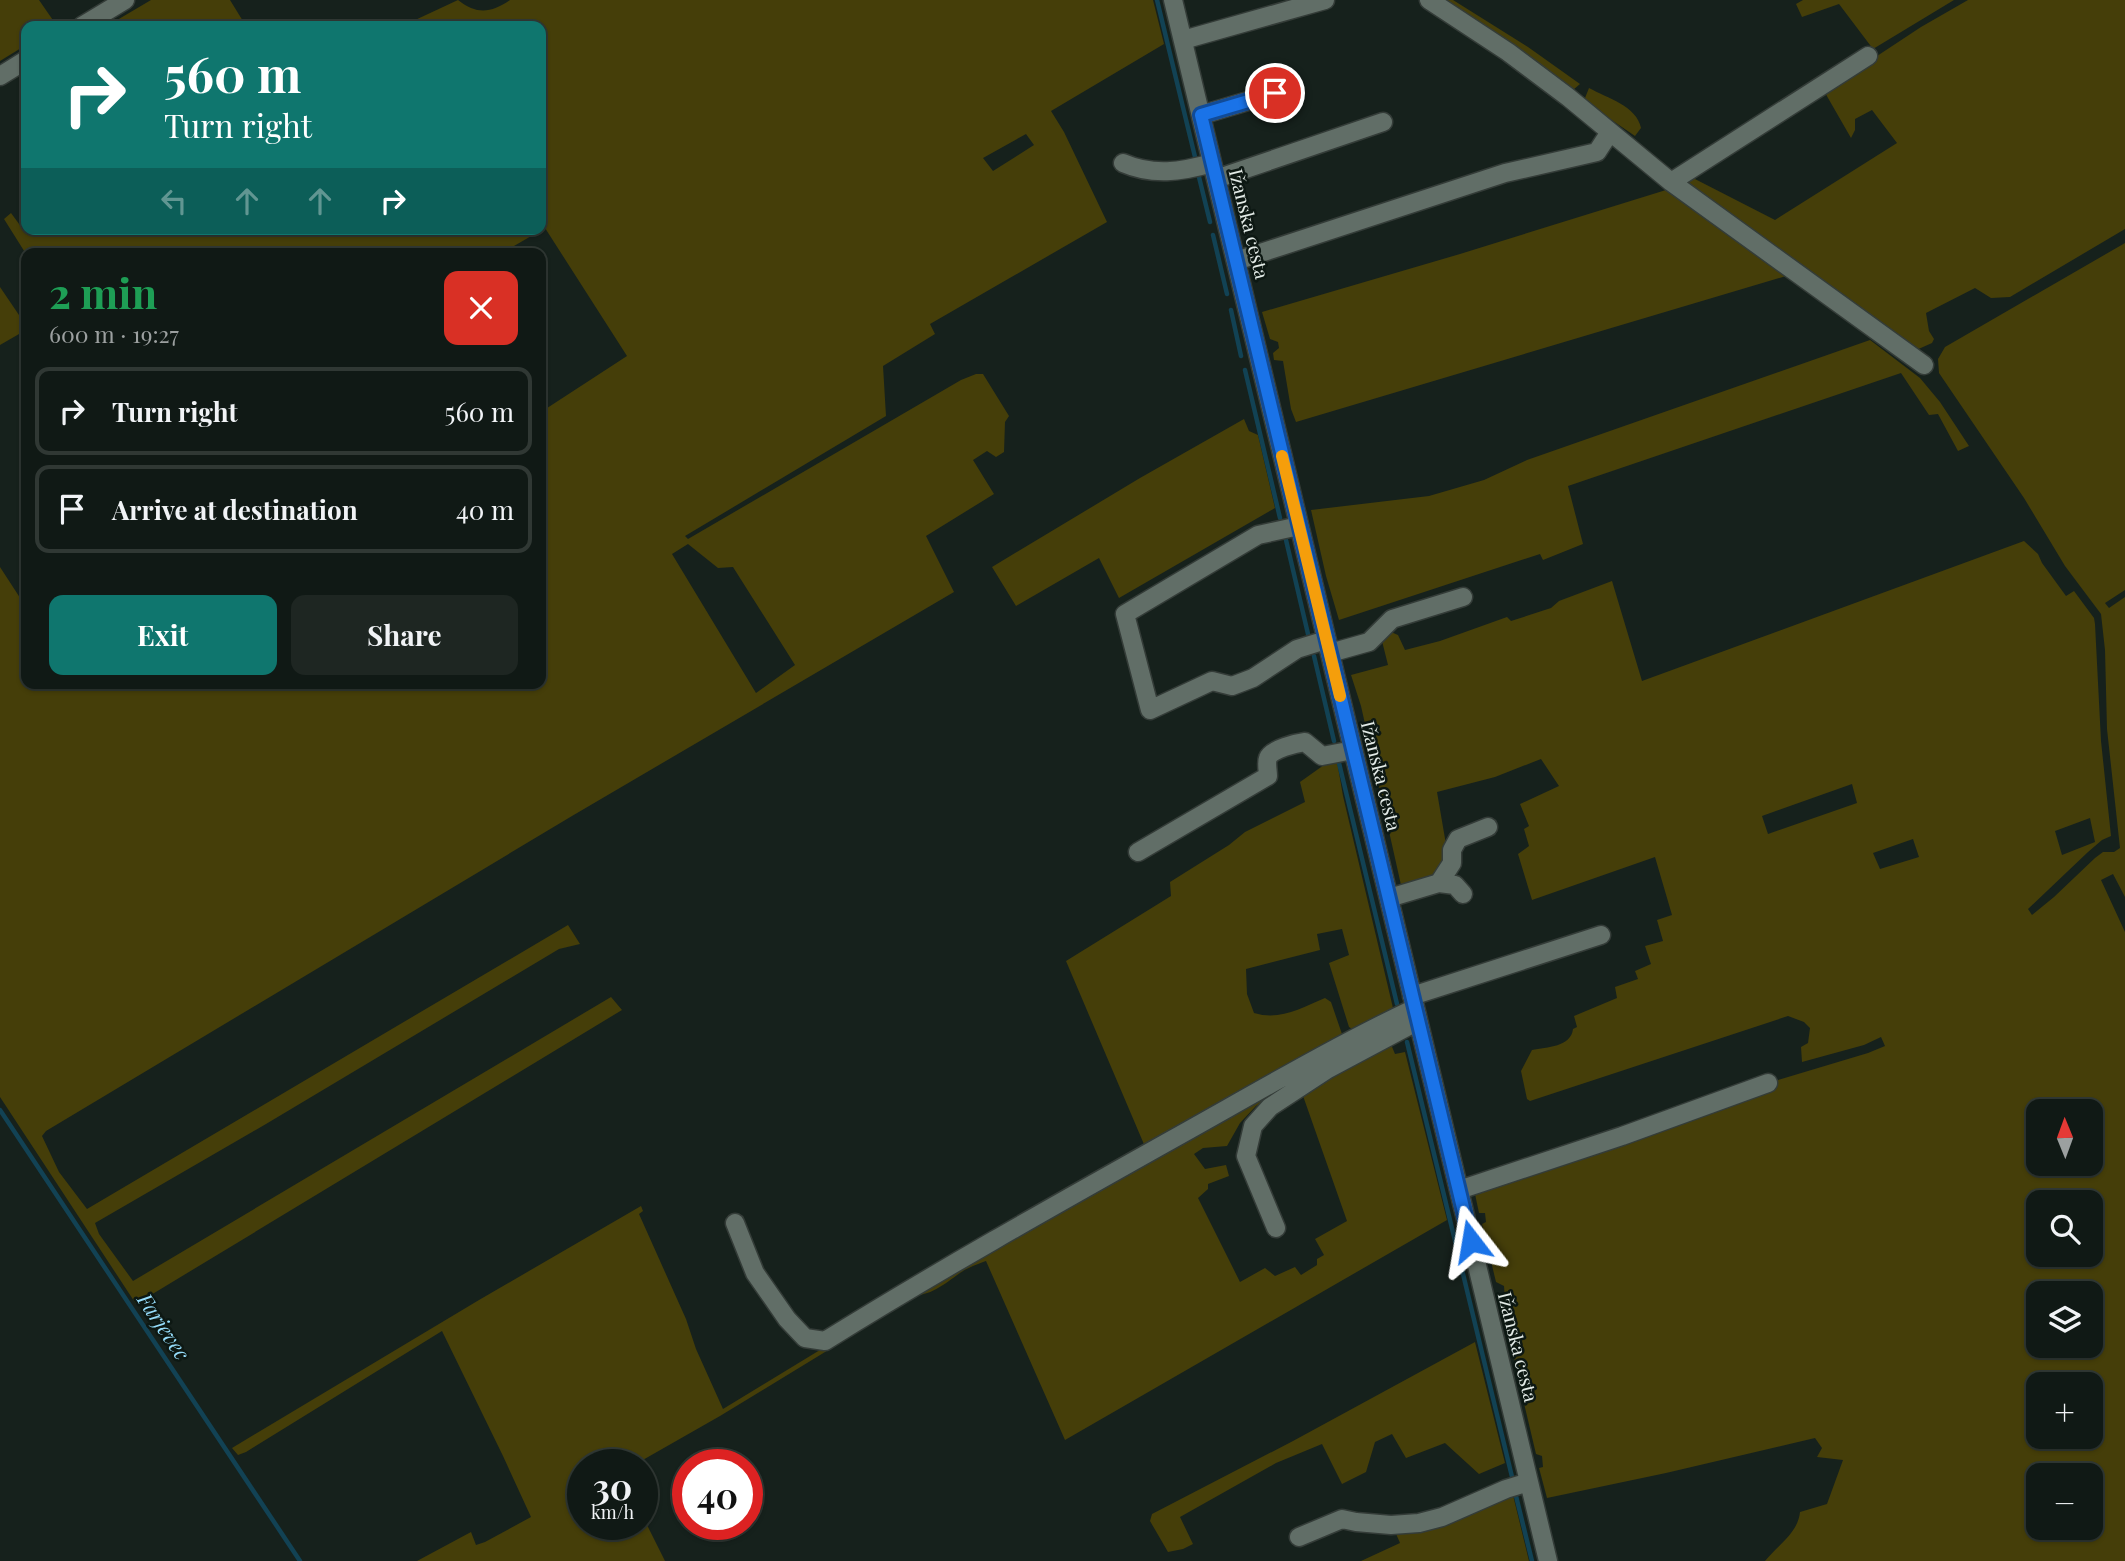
<!DOCTYPE html>
<meta charset="utf-8">
<style>
body{margin:0;font-family:"Playfair Display",serif;background:#1e2622;color:#f1f3f6;height:100vh;display:flex;flex-direction:column;font-size:26px;white-space:nowrap}
*{box-sizing:border-box;margin:0}
p{font-size:23px;color:#9ca0a0}
.icon{flex:none;width:38px;height:38px;fill:none;stroke:currentColor;stroke-width:2;stroke-linecap:round;stroke-linejoin:round}
.map{position:relative;flex:1;overflow:hidden}
.drawer{position:absolute;left:21px;top:248px;width:525px;height:441px;display:flex;flex-direction:column;background:#101915;border-radius:14px;box-shadow:0 2px 5px #0004,0 0 0 2px #303834}
.drawer>*{flex:none}
.hud{position:absolute;left:21px;top:21px;width:525px;height:214px;border-radius:14px;box-shadow:0 2px 5px #0004,0 0 0 2px #303834;background:#0f766e;color:#fff;overflow:hidden}
.needle{width:46px;rotate:359deg}
.buttons{position:absolute;left:2026px;top:1099px;display:grid;gap:14px}
.buttons a{display:grid;place-items:center;width:77px;height:77px;border-radius:14px;background:#101915;box-shadow:0 2px 5px #0004,0 0 0 2px #303834;font-size:35px}
.speed{position:absolute;left:567px;top:1449px;display:flex;gap:14px;font-size:35px;font-weight:700;text-align:center}
.speed>*{display:grid;place-content:center;width:91px;height:91px;border-radius:50%;background:#101915;box-shadow:0 2px 5px #0004,0 0 0 2px #303834;line-height:1}
.speed small{font-size:18px;font-weight:400}
.speed .limit{border:10px solid #d22;background:#fff;color:#111}
.pin{position:absolute;display:grid;place-items:center;width:60px;height:60px;color:#fff;margin:-30px;border:4px solid #fff;border-radius:50%;box-shadow:0 2px 7px #0007}
.me{position:absolute;width:77px;margin:-38px;rotate:346deg;stroke-linejoin:round;filter:drop-shadow(0 0 5px #0008)}
.turn{display:flex;align-items:center;gap:24px;height:147px;padding:0 28px;font-size:32px}
.turn .icon{width:91px;height:91px;stroke-width:2.5}
.turn b{display:block;font-size:49px;line-height:60px}
.lanes{display:flex;align-items:center;height:66px;padding:0 28px;background:#0003;justify-content:center;gap:35px;direction:ltr}
.lanes .off{opacity:.35}
.round{display:grid;place-items:center;flex:none;width:74px;height:74px;border-radius:14px;background:#1e2622}
.head{display:flex;align-items:center;justify-content:space-between;height:119px;padding:0 28px}
h1{font-size:42px;font-weight:700;line-height:52px;color:#1e9e55}
.primary-button{display:flex;gap:14px;margin-top:auto;padding:14px 28px}
.primary-button a{flex:1;height:80px;border-radius:14px;background:#0f766e;color:#fff;font-size:28px;font-weight:700;line-height:80px;text-align:center}
.primary-button a+a{background:#1e2622;color:#f1f3f6}
ul{padding:0;list-style:none}
li{display:flex;align-items:center;gap:21px;height:88px;margin:0 14px 10px;padding:0 14px;border:4px solid #303834;border-radius:14px}
li div{flex:1}
li b{display:block;font-size:26px}
li em{font-style:normal}
.map>svg:first-child{display:block}
</style>
<div class="map">
<svg width="2125" height="1561" viewBox="0 0 2125 1561">
<rect width="100%" height="100%" fill="#16211c"/>
<path fill="#453e09" fill-rule="evenodd" d="M 0,0 L 39,0 L 57,26 L 26,26 L 26,45 L 0,61 Z
M 151,0 L 230,0 L 246,26 L 107,26 Z
M 458,0 C 477,15 491,13 510,0 L 1153,0 L 1164,44 L 1051,111 L 1064,132 L 1107,222 L 930,324 L 935,334 L 883,366 L 886,416 L 685,536 L 688,539 L 961,380 L 976,374 L 983,374 L 1009,416 L 1005,422 L 1004,452 L 996,457 L 987,451 L 973,460 L 994,494 L 926,536 L 954,592 L 572,816 L 46,1131 L 42,1136 L 59,1172 L 87,1209 L 568,925 L 580,944 L 559,949 L 266,1124 L 95,1223 L 99,1234 L 133,1281 L 611,997 L 622,1010 L 136,1304 L 0,1097 L 0,567 L 26,607 L 26,684 L 541,684 L 541,412 L 627,356 L 545,228 L 500,254 L 26,254 L 4,219 L 11,213 L 25,232 L 30,229 L 541,229 L 541,26 L 407,26 L 413,21 ZM 1026,134 L 1034,145 L 993,171 L 983,158 ZM 688,544 L 718,568 L 733,567 L 795,665 L 756,693 L 672,554 Z
M 1437,0 L 1453,0 L 1528,47 L 1580,84 L 1573,90 L 1522,53 Z
M 1803,0 L 1954,0 L 1873,49 L 1839,4 L 1802,17 L 1796,4 Z
M 1968,0 L 2125,0 L 2125,229 L 2010,297 L 1991,298 L 1975,288 L 1926,313 L 1929,331 L 1934,339 L 1932,343 L 1914,351 L 1806,268 L 1685,182 L 1693,178 L 1775,220 L 1897,143 L 1872,110 L 1855,119 L 1855,130 L 1851,138 L 1824,91 L 1921,27 Z
M 1589,88 C 1607,98 1637,106 1641,128 L 1635,136 L 1597,110 L 1585,98 Z
M 1666,190 L 1786,276 L 1296,422 L 1291,409 L 1283,361 L 1274,360 L 1273,353 L 1279,348 L 1278,342 L 1270,339 L 1262,312 L 1460,254 Z
M 2125,243 L 2125,590 L 2105,603 L 2109,608 L 2125,597 L 2125,897 L 2113,874 L 2101,880 L 2125,932 L 2125,1561 L 1765,1561 C 1778,1545 1798,1533 1800,1512 L 1827,1504 L 1843,1460 L 1817,1457 L 1822,1448 L 1815,1438 L 1666,1473 L 1547,1498 L 1539,1468 L 1543,1467 L 1542,1456 L 1536,1454 L 1523,1399 L 1527,1396 L 1525,1385 L 1521,1383 L 1509,1340 L 1515,1334 L 1514,1326 L 1505,1324 L 1500,1302 L 1505,1300 L 1504,1286 L 1496,1282 L 1482,1224 L 1486,1222 L 1485,1213 L 1479,1213 L 1475,1194 L 1743,1099 L 1776,1089 L 1775,1081 L 1868,1053 L 1885,1046 L 1881,1037 L 1864,1045 L 1802,1062 L 1801,1047 L 1808,1043 L 1810,1028 L 1804,1022 L 1788,1016 L 1530,1101 L 1527,1099 L 1521,1071 L 1532,1050 C 1547,1047 1571,1047 1573,1029 L 1577,1027 L 1574,1016 L 1617,998 L 1615,987 L 1638,979 L 1635,971 L 1651,964 L 1645,946 L 1663,941 L 1657,920 L 1672,915 L 1655,857 L 1532,900 L 1518,854 L 1529,846 L 1524,829 L 1529,826 L 1520,804 L 1559,786 L 1541,759 L 1495,777 L 1437,792 L 1448,856 L 1442,873 L 1411,886 L 1401,885 L 1361,706 L 1351,675 L 1388,665 L 1382,641 L 1391,632 L 1398,635 L 1405,650 L 1440,641 L 1507,617 L 1511,621 L 1551,608 L 1559,601 L 1612,581 L 1642,681 L 2024,541 L 2038,554 L 2042,563 L 2066,596 L 2074,591 L 2094,618 L 2095,624 L 2101,741 L 2111,836 L 2102,840 L 2088,852 L 2028,909 L 2032,915 L 2054,897 L 2095,858 L 2103,852 L 2114,852 L 2120,848 L 2107,729 L 2105,650 L 2101,614 L 2065,566 L 2024,498 L 1939,373 L 1938,359 L 1945,347 ZM 1852,784 L 1857,803 L 1768,834 L 1762,816 ZM 2090,818 L 2095,842 L 2062,855 L 2055,831 ZM 1913,839 L 1919,857 L 1880,869 L 1873,853 ZM 2039,1111 L 2091,1111 L 2091,1164 L 2039,1164 ZM 2039,1202 L 2091,1202 L 2091,1255 L 2039,1255 ZM 2039,1293 L 2091,1293 L 2091,1346 L 2039,1346 ZM 2039,1384 L 2091,1384 L 2091,1437 L 2039,1437 ZM 2039,1475 L 2091,1475 L 2091,1528 L 2039,1528 Z
M 0,287 L 19,315 L 26,312 L 26,330 L 0,345 Z
M 1870,340 L 1920,378 L 1940,402 L 1969,446 L 1958,451 L 1938,414 L 1929,415 L 1901,373 L 1568,486 L 1583,544 L 1543,560 L 1540,554 L 1339,620 L 1326,576 L 1311,510 L 1429,496 L 1484,480 L 1527,460 Z
M 1244,419 L 1249,431 L 1258,435 L 1275,508 L 1119,598 L 1099,558 L 1016,606 L 992,567 L 1140,478 Z
M 1331,760 L 1337,761 L 1343,796 L 1393,1008 L 1354,1030 L 1349,1027 L 1329,963 L 1349,955 L 1342,929 L 1317,934 L 1320,950 L 1246,969 L 1247,994 L 1254,1013 C 1280,1021 1301,1008 1325,998 L 1331,1002 L 1343,1037 L 1146,1149 L 1066,961 L 1171,896 L 1170,882 L 1229,845 L 1245,832 L 1305,802 L 1300,782 Z
M 1390,1042 L 1395,1054 L 1405,1052 L 1447,1220 L 1065,1440 L 986,1261 C 978,1264 967,1268 960,1273 C 943,1285 931,1296 909,1296 L 1302,1070 L 1306,1076 L 1256,1106 L 1240,1123 L 1227,1146 L 1203,1148 L 1194,1154 L 1205,1169 L 1226,1165 L 1229,1176 L 1208,1184 L 1208,1189 L 1198,1198 L 1240,1282 L 1265,1268 L 1275,1276 L 1295,1267 L 1301,1275 L 1317,1265 L 1317,1259 L 1324,1255 L 1315,1239 L 1347,1221 L 1302,1093 Z
M 641,1206 L 643,1211 L 639,1214 L 686,1319 L 696,1349 L 723,1409 L 884,1311 L 884,1316 L 720,1416 L 634,1465 L 583,1465 L 583,1524 L 642,1524 L 642,1515 L 665,1561 L 417,1561 L 471,1532 L 476,1545 L 485,1542 L 531,1517 L 503,1456 L 442,1331 L 246,1452 L 238,1455 L 232,1448 L 479,1300 Z
M 1475,1342 L 1505,1463 L 1479,1474 L 1445,1443 L 1406,1458 L 1392,1434 L 1375,1442 L 1366,1472 L 1342,1484 L 1322,1444 L 1276,1463 L 1180,1517 L 1193,1544 L 1183,1549 L 1168,1552 L 1150,1521 L 1152,1514 L 1293,1441 Z
M 1512,1491 L 1529,1561 L 1361,1561 L 1400,1543 L 1394,1529 Z"/>
<g fill="none" stroke-linecap="round" stroke-linejoin="round">
<path stroke="#124254" stroke-width="4.5" d="M 1157,0 L 1196,161
M 1198,173 L 1210,222
M 1213,235 L 1227,294
M 1231,310 L 1241,356
M 1245,370 L 1280,518
M 1286,540 L 1308,634
M 1314,656 L 1334,741
M 1339,763 L 1397,1004
M 1407,1042 L 1513,1481
M 0,1110 L 300,1561
M 1515,1492 L 1532,1561"/>
<defs>
<path id="minor" d="M 1173,0 L 1548,1561
M 1429,0 L 1508,52 L 1568,97 L 1671,182 L 1924,365
M 82,26 L 125,0
M 1183,40 L 1325,0
M 0,76 L 26,60
M 1201,115 L 1275,93
M 1123,163 C 1153,176 1181,172 1212,163
M 1216,179 L 1383,122
M 1671,182 L 1868,56
M 1236,261 L 1505,173 L 1597,152 L 1610,132
M 1299,526 L 1258,535 L 1125,614 L 1150,710 L 1212,681 L 1232,686 L 1253,678 L 1297,649 L 1326,640
M 1330,653 L 1369,642 L 1392,619 L 1463,597
M 1138,852 L 1268,776 C 1268,771 1266,763 1268,758 C 1271,749 1297,743 1305,742 L 1322,756 L 1353,750
M 1439,883 L 1455,885 L 1463,894
M 1389,898 L 1439,883 L 1452,863 L 1452,850 L 1458,839 L 1488,827
M 1412,996 L 1601,935
M 1459,1190 L 1622,1136 L 1768,1083
M 735,1223 L 755,1273 L 787,1319 L 805,1338 L 825,1341 C 936,1272 1050,1208 1164,1144 C 1247,1098 1329,1049 1415,1008
M 1276,1228 L 1246,1156 L 1253,1126 L 1270,1107 L 1328,1069 L 1418,1021
M 1299,1537 L 1342,1519 L 1356,1522 L 1391,1525 L 1419,1523 L 1442,1517 L 1506,1489 L 1529,1482"/>
</defs>
<use href="#minor" stroke="#343c38" stroke-width="21"/>
<use href="#minor" stroke="#616e67" stroke-width="18"/>
</g>
<g fill="none" stroke-linecap="round" stroke-linejoin="round">
<defs>
<path id="route" d="M 1275,93 L 1201,115 L 1471,1241"/>
</defs>
<use href="#route" stroke="#114b97" stroke-width="18"/>
<use href="#route" stroke="#1a73e8" stroke-width="12"/>
<path stroke="#f59e0b" stroke-width="12" d="M 1282,456 L 1340,696"/>
</g>
<g text-anchor="middle" stroke-width="5" stroke-linejoin="round" paint-order="stroke">
<g font-size="19" fill="#e3ebe7" stroke="#0d1813">
<text transform="translate(1249 224) rotate(76)" y="7">Ižanska cesta</text>
<text transform="translate(1381 776) rotate(76)" y="7">Ižanska cesta</text>
<text transform="translate(1518 1347) rotate(76)" y="7">Ižanska cesta</text>
</g>
<g font-size="21" font-style="italic" fill="#95dcfa" stroke="#0d1813">
<text transform="translate(163 1327) rotate(56)" y="7">Farjevec</text>
</g>
</g>
</svg>
<div class="buttons">
<a><svg class="needle" viewBox="-14 -14 28 28"><path d="M0-13l5 13h-10z" fill="#e53935"/><path d="M0 13l5-13h-10z" fill="#9ca0a0"/></svg></a>
<a><svg class="icon" aria-label="search" viewBox="0 0 24 24"><circle cx="10" cy="10" r="6"/><path d="M15 15l6 6"/></svg></a>
<a><svg class="icon" aria-label="layers" viewBox="0 0 24 24"><path d="M12 4l9 5-9 5-9-5zM3 14l9 5 9-5"/></svg></a>
<a>+</a>
<a>−</a>
</div>
<div class="speed"><div>30<small>km/h</small></div><div class="limit">40</div></div>
<div class="pin" style="left:1275px;top:93px;background:#d93025"><svg class="icon" aria-label="arrive" viewBox="0 0 24 24"><path d="M6 21V4h12l-3 4 3 4H6"/></svg></div>
<svg class="me" style="left:1471px;top:1241px" viewBox="-20 -20 40 40"><path d="M0-17L14 15 0 8-14 15z" fill="#1a73e8" stroke="#fff" stroke-width="4"/></svg>
<div class="hud">
<div class="turn"><svg class="icon" aria-label="right" viewBox="0 0 24 24"><path d="M7 20v-9h11M14 6l5 5-5 5"/></svg><div><b>560 m</b>Turn right</div></div>
<div class="lanes"><svg class="icon off" aria-label="left" viewBox="0 0 24 24"><path d="M17 20v-9H6M10 6l-5 5 5 5"/></svg><svg class="icon off" aria-label="ahead" viewBox="0 0 24 24"><path d="M12 20V5M6 11l6-6 6 6"/></svg><svg class="icon off" aria-label="ahead" viewBox="0 0 24 24"><path d="M12 20V5M6 11l6-6 6 6"/></svg><svg class="icon" aria-label="right" viewBox="0 0 24 24"><path d="M7 20v-9h11M14 6l5 5-5 5"/></svg></div>
</div>
<section class="drawer">
<div class="head"><div><h1>2 min</h1><p>600 m · 19:27</p></div><a class="round" style="background:#d93025;color:#fff"><svg class="icon" aria-label="close" viewBox="0 0 24 24"><path d="M6 6l12 12M18 6L6 18"/></svg></a></div>
<ul>
<li><svg class="icon" aria-label="right" viewBox="0 0 24 24"><path d="M7 20v-9h11M14 6l5 5-5 5"/></svg><div><b>Turn right</b></div><em>560 m</em></li>
<li><svg class="icon" aria-label="arrive" viewBox="0 0 24 24"><path d="M6 21V4h12l-3 4 3 4H6"/></svg><div><b>Arrive at destination</b></div><em>40 m</em></li>
</ul>
<div class="primary-button"><a>Exit</a><a>Share</a></div>
</section>
</div>
